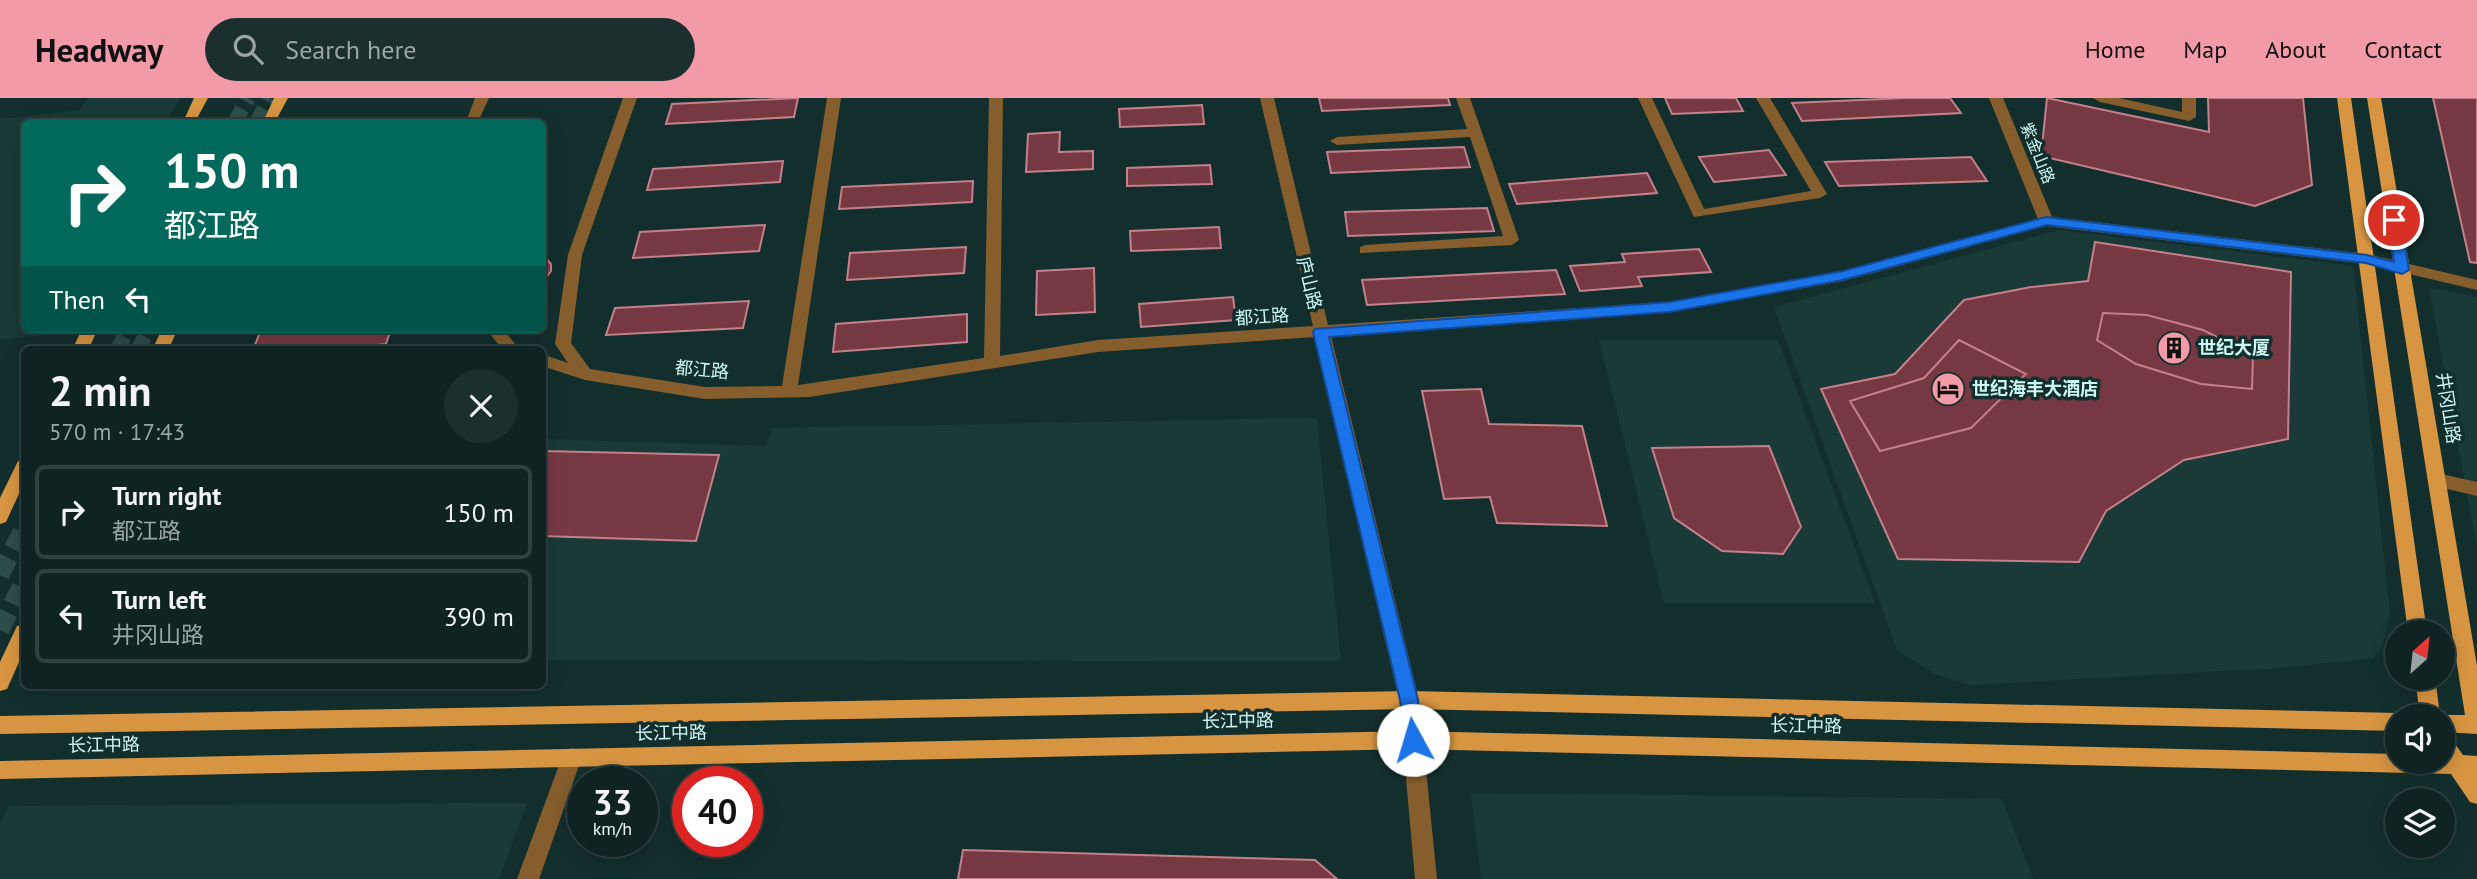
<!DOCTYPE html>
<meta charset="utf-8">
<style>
body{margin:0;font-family:"PT Sans","Noto Sans SC",sans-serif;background:#1c2f2f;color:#f1f3f6;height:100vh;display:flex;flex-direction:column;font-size:26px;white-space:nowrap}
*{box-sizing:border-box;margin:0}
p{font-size:23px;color:#9ba4a5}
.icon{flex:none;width:38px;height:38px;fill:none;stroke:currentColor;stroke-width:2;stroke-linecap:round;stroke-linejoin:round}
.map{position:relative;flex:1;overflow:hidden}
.details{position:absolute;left:21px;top:248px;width:525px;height:343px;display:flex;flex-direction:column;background:#0e2322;border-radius:10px;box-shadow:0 4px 18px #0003,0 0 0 2px #2e4040}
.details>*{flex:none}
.guide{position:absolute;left:21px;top:21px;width:525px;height:214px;border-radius:10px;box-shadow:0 4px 18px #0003,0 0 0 2px #2e4040;background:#00695c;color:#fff;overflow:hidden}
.needle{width:46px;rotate:27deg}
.tools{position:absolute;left:2385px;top:522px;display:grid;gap:14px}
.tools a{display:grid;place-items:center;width:70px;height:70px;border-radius:50%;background:#0e2322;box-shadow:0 4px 18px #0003,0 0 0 2px #2e4040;font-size:35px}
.speed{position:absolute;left:567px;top:668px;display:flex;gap:14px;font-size:35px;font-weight:700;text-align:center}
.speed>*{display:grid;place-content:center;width:91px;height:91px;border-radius:50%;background:#0e2322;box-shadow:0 4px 18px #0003,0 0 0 2px #2e4040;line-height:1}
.speed small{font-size:18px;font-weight:400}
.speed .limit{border:10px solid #d22;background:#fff;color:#111}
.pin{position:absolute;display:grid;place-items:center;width:60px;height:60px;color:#fff;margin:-30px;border:4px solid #fff;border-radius:50%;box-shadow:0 2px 7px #0007}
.me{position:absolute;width:77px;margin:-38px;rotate:354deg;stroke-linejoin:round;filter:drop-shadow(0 0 5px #0008)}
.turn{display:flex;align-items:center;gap:24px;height:147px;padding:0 28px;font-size:32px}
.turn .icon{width:91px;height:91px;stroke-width:2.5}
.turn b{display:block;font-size:49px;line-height:60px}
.then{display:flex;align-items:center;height:66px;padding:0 28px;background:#0003;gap:14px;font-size:26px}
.round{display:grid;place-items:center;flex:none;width:74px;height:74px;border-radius:37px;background:#1c2f2f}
.headline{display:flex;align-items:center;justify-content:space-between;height:119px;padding:0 28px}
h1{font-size:42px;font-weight:700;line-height:52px}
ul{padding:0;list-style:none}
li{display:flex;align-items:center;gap:21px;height:94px;margin:0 14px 10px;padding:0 14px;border:4px solid #2e4040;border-radius:10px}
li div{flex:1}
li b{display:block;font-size:26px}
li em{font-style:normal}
header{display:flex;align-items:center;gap:42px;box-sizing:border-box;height:98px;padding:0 35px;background:#f39aa8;color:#111}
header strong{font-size:33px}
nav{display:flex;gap:38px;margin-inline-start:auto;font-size:24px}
.search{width:490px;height:63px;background:#1c2f2f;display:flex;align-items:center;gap:18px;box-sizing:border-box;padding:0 24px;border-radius:38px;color:#9ba4a5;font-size:26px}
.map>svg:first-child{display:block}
</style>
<header>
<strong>Headway</strong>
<div class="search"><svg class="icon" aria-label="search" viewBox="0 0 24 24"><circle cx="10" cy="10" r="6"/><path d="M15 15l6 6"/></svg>Search here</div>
<nav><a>Home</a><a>Map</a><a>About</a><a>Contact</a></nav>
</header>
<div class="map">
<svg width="2477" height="781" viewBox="0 0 2477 781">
<rect width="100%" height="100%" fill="#132f2d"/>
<path fill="#193a37" d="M 88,0 L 180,0 L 166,24 L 24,24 L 24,231 L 47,231 L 43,237 L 0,242 L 0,21 L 80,12 Z
M 2059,132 L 2353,168 L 2390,516 L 2382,548 L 2374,560 L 2280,570 L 1970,587 L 1935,576 L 1897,552 L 1774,209 Z
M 2429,189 L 2477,199 L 2477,450 Z
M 1599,242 L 1778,242 L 1875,505 L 1664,505 Z
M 1317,320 L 1341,563 L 543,562 L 543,341 L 766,348 L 772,330 Z
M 1471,695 L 2002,701 L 2033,781 L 1481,781 Z
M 527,705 L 499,781 L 0,781 L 0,726 L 8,708 Z"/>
<path fill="#763944" stroke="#c4808a" stroke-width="2" d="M 798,0 L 794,19 L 666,26 L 672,6 Z
M 1319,0 L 1448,0 L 1450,7 L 1322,13 Z
M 1665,0 L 1736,0 L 1743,13 L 1672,16 Z
M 1906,0 L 1950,0 L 1961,15 L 1802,23 L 1792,5 Z
M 2047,0 L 2209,34 L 2208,0 L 2303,0 L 2312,87 L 2255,108 L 2041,58 Z
M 2433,0 L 2477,0 L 2477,165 L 2470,164 Z
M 1202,7 L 1204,26 L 1120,29 L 1119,11 Z
M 1060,34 L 1059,54 L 1093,53 L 1093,71 L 1026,74 L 1028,36 Z
M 1464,49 L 1470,69 L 1331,75 L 1327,54 Z
M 1769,52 L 1786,77 L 1714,84 L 1699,59 Z
M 1971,59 L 1987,83 L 1839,88 L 1825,64 Z
M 783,63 L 780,84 L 647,92 L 653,71 Z
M 1210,67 L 1212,86 L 1127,88 L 1127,70 Z
M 1647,75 L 1657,95 L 1517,106 L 1509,86 Z
M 973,83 L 972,104 L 839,111 L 842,89 Z
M 1487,110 L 1494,133 L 1348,138 L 1345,114 Z
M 765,127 L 759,153 L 633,160 L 640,134 Z
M 1219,129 L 1221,150 L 1131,153 L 1130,133 Z
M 2095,144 L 2291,174 L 2288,341 L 2184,362 L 2106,413 L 2079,464 L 1898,461 L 1821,291 L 1895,276 L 1964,202 L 2031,189 L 2088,183 Z
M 966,149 L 964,175 L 847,182 L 850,155 Z
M 1699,151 L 1711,174 L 1638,179 L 1642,188 L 1580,193 L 1570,168 L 1625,164 L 1622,156 Z
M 542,156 L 551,166 L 551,173 L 542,185 Z
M 1094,170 L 1095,214 L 1036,217 L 1037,173 Z
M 1556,172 L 1565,196 L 1367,207 L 1362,182 Z
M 1233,199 L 1236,222 L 1141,229 L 1139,206 Z
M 749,203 L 743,230 L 606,237 L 615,210 Z
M 2103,215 L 2147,217 L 2203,232 L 2253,257 L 2252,291 L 2201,286 L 2136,266 L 2097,242 Z
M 967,216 L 967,244 L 833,254 L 836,226 Z
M 289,231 L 391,231 L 386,246 L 333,252 L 253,252 L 260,234 Z
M 1959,242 L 2026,276 L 1971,330 L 1880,353 L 1850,303 L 1924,280 Z
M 1481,291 L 1489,326 L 1582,328 L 1607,428 L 1497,425 L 1490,399 L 1444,401 L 1422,293 Z
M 1769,348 L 1801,429 L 1783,456 L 1722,453 L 1674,420 L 1652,350 Z
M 542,353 L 719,357 L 696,443 L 542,438 Z
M 963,752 L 1315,762 L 1337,781 L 958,781 Z"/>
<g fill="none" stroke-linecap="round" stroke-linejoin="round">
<path stroke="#2f4d4b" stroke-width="15" stroke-dasharray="15 8" stroke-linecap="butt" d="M 235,24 L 248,0
M 257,24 L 270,0
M 117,252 L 128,231
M 138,252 L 148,231"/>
<path stroke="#2f4d4b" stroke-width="19" stroke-dasharray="19 10" stroke-linecap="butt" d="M 0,477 L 24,430
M 0,532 L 24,483"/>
<path fill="#865e2d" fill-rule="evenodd" d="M 475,0 L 489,0 L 478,24 L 466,24 Z
M 623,0 L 637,0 L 582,157 L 571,245 L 590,271 L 705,289 L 782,288 L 827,0 L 841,0 L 798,287 L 984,260 L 989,0 L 1003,0 L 1000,258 L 1098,242 L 1313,228 L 1260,0 L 1274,0 L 1328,227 L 1669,204 L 1843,173 L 2038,121 L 1989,0 L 2003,0 L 2052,119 L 2367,156 L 2477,182 L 2477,192 L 2367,166 L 2046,128 L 1843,183 L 1669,214 L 1331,238 L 1419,602 L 1437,781 L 1415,781 L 1399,602 L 1315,239 L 1098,254 L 809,299 L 705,301 L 585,282 L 542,268 L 542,256 L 568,265 L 555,246 L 568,157 Z
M 1456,0 L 1470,0 L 1519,142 L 1512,147 L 1360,155 L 1360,149 L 1365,147 L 1503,138 L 1470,39 L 1337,47 L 1330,43 L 1337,39 L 1467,31 Z
M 1638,0 L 1652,0 L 1704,111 L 1811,93 L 1756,0 L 1770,0 L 1827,96 L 1820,100 L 1694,119 Z
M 2093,0 L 2119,0 L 2182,14 L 2182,0 L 2196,0 L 2196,19 L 2189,23 L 2100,4 Z
M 486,231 L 503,231 L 520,252 L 503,252 Z
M 2437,375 L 2477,384 L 2477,398 L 2431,387 L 2428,382 L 2431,377 Z
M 572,650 L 579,653 L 582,659 L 539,781 L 517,781 L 562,659 L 565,653 Z"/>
<path fill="#d79541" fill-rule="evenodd" d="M 194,0 L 208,0 L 195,24 L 183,24 Z
M 274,0 L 288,0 L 275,24 L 263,24 Z
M 2337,0 L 2351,0 L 2427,534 L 2408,534 Z
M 2367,0 L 2381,0 L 2477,568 L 2477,636 L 2443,634 L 2443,618 L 2420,618 L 2415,579 L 2435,579 L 2440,617 L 2465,617 Z
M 82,231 L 98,231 L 88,252 L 72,252 Z
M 162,231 L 178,231 L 168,252 L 152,252 Z
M 24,361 L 24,385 L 6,424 L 0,426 L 0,400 L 18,363 Z
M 24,526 L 24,553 L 7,591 L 0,593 L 0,564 L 17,528 Z
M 1409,593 L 2398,615 L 2405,618 L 2398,618 L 2398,633 L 1409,611 L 0,636 L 0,618 Z
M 1413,633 L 2398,656 L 2398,663 L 2443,663 L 2443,636 L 2450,639 L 2463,657 L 2477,658 L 2477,706 L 2470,704 L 2451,676 L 1413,651 L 0,681 L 0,663 Z"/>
</g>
<path fill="#1a73e8" stroke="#114b97" stroke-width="2" d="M 2394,118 L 2401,122 L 2409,172 L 2402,176 L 2366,165 L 2047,127 L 1843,182 L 1670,214 L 1329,239 L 1418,602 L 1422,642 L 1419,647 L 1406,647 L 1400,602 L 1313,234 L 1315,231 L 1670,204 L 1843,173 L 2046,119 L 2367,157 L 2394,164 L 2387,122 Z"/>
<defs>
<symbol id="building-disc" viewBox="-11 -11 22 22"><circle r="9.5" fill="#f39aa8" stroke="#132f2d"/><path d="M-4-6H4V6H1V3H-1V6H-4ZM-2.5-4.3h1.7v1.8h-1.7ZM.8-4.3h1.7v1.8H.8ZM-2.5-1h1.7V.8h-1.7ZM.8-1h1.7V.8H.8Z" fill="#111"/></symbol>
<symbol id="hotel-disc" viewBox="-11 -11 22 22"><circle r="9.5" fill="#f39aa8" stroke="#132f2d"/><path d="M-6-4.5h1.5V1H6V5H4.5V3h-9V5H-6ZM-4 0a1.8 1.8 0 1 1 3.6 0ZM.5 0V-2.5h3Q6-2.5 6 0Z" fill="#111"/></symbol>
</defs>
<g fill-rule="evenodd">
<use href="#building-disc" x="2155" y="231" width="38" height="38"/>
<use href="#hotel-disc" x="1929" y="272" width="38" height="38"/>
</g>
<g text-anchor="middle" stroke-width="7" stroke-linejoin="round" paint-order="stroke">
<g font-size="16" fill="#cdf7f3" stroke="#132f2d">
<text transform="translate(2038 55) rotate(68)" y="6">紫金山路</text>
</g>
<g font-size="18" fill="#cdf7f3" stroke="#132f2d">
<text transform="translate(1309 185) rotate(76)" y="6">庐山路</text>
<text transform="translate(1262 219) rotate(-4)" y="6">都江路</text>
<text transform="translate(702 272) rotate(5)" y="6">都江路</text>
<text transform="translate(2448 310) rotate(81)" y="6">井冈山路</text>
<text transform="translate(1238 623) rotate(-1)" y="6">长江中路</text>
<text transform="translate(1806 628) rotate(1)" y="6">长江中路</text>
<text transform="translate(671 635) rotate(-1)" y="6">长江中路</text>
<text transform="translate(104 647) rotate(-1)" y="6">长江中路</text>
</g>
<g font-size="18" font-weight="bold" fill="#cdf7f3" stroke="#132f2d" text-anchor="start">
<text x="2198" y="256">世纪大厦</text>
<text x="1972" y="297">世纪海丰大酒店</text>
</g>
</g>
</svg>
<div class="tools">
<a><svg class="needle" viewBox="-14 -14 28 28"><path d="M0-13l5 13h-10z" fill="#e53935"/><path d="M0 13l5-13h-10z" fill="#9ba4a5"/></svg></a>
<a><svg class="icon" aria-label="sound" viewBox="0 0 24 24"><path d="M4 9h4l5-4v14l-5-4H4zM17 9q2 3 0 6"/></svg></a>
<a><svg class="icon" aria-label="layers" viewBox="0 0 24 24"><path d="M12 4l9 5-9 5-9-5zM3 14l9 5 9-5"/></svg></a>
</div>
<div class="speed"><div>33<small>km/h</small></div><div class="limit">40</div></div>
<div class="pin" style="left:2394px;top:122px;background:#d93025"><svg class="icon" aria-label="arrive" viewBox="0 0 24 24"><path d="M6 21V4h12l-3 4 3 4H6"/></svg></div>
<svg class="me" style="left:1413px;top:642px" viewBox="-20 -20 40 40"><circle r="19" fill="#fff"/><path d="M0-13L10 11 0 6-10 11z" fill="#1a73e8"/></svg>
<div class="guide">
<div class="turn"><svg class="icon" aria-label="right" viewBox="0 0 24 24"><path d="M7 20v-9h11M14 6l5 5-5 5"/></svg><div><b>150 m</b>都江路</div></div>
<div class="then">Then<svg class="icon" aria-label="left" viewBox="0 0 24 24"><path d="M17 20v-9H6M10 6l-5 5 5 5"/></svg></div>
</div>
<section class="details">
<div class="headline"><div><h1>2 min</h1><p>570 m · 17:43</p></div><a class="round"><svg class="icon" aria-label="close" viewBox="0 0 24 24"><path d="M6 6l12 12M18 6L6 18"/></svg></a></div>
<ul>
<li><svg class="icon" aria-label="right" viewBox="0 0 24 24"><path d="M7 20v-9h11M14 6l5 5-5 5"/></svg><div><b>Turn right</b><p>都江路</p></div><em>150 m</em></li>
<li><svg class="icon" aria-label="left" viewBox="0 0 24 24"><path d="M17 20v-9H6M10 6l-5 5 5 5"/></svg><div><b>Turn left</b><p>井冈山路</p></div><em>390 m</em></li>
</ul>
</section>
</div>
